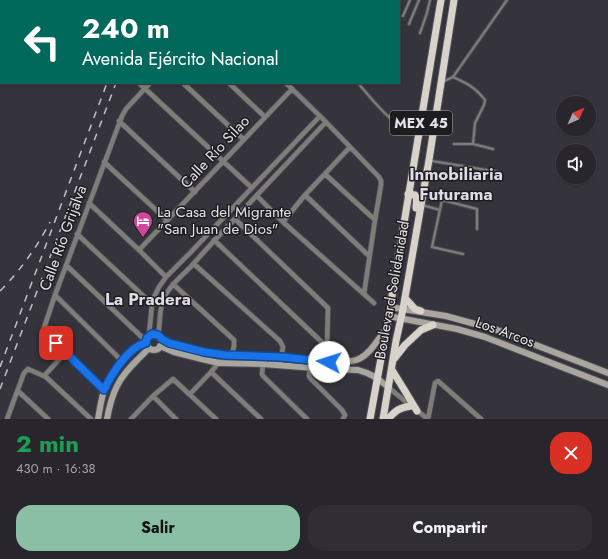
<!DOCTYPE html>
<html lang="es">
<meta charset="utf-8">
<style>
body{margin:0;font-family:Jost,sans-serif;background:#302e34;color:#f1f3f6;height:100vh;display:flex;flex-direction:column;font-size:15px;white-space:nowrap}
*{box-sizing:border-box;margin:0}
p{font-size:13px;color:#a5a5a9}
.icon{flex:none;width:22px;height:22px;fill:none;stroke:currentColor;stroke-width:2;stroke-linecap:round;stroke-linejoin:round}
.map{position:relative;height:419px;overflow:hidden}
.details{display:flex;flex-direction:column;background:#28262c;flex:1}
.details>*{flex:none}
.guide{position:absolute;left:0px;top:0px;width:400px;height:84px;box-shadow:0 1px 3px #0004,0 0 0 1px #444348;background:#00695c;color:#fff;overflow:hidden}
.needle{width:26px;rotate:45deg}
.controls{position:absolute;left:556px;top:96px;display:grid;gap:8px}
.controls a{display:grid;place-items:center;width:40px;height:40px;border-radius:50%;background:#28262c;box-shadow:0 1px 3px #0004,0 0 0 1px #444348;font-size:20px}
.pin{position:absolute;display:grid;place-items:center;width:34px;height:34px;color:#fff;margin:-17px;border-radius:8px;box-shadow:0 2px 6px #0006}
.me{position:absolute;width:44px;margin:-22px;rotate:275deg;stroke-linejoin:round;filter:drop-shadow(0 0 3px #0008)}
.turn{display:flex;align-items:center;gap:14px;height:84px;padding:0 16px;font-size:18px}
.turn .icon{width:52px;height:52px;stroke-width:2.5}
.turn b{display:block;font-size:28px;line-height:34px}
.round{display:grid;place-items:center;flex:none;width:42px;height:42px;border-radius:16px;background:#302e34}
.headline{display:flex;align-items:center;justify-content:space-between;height:68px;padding:0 16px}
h1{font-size:24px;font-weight:700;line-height:30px;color:#1e9e55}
.cta{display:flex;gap:8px;margin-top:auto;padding:8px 16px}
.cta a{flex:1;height:46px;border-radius:16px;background:#8abfa5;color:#111;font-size:16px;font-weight:700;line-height:46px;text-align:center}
.cta a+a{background:#302e34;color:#f1f3f6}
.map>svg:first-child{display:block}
</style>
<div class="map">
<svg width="608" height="419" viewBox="0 0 608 419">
<rect width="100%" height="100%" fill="#35333b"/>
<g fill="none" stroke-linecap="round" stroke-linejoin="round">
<defs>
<path id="service" d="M 389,1 L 389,0
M 399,1 L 399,0
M 403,16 L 410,0
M 409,24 L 419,0
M 420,33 L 427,13 L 430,0
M 453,77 C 468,84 475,87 485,100 L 484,105 L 475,123 L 473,144 L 493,149
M 442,82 L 453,77 L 507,0
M 358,83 C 375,103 392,126 418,134
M 454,144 L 473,144
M 432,161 L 499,172
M 424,194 L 442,200 L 432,247 L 463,254
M 442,200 L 477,209 L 477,229
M 422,205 L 440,210"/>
<path id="minor" d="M 201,0 L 202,1
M 76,1 L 76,0
M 171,1 L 171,0
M 139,83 L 252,188
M 183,83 L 243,139
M 229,83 L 265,117
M 286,83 L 326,122 L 379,177 L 381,181 L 381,185 L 375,220 L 364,294
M 119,121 L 195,192
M 104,162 L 167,220
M 325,174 L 375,220
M 305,195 L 369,256
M 257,196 L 283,222 L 374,303
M 89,203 L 139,250 L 166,277
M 235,219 L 328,308 L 327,347 L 329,361 L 328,369
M 283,222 L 305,195 L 350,147
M 77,234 L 152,304
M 214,240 L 327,347
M 139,250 L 292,89
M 194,264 L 280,341 L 283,347 L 280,365
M 66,265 L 146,341
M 173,284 L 234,340 L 234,346 L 232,355
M 55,295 L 122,361
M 149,335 L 152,304 L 154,297 L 159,287 L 166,277 L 190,253 L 320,116
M 158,335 C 161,321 158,310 165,296 C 172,282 185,274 195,262 C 215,239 236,218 257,195 C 280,171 303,146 326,122
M 263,364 L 262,374 L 263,376 L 307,419
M 310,368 L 309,376 L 310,378 L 342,410 L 345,415 L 343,419
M 211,372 L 261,419
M 44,376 L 66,352
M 388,387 L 411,406 L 428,419
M 104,390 L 47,334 L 45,332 L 44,328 L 55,295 L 122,116 L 126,109 L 150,83
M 18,391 L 48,419
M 190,394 L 211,372 L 225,355
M 153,396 L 176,419
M 7,419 L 24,373 L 28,369 L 46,377 L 91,419
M 131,419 L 153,396 L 173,379 L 216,419
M 428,419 L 435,383 L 438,381 L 481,419"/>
<path id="secondary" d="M 390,307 L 446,316 L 497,330 L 608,373
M 388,316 L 457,329 L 485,337 L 608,385
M146 342a8 8 0 1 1 16 0a8 8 0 1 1-16 0Z
M 161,339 C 175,345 191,350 205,352 C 230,356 256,356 281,357 C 300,358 343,366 359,359 C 371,353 378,339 386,329
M 160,346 L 174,352 L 202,359 L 219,363 L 263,364 L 328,369 L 358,370 L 367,373 L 377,378 L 388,387
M 98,419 C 100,409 101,398 105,388 C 111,374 131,346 146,343
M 107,419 C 109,408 112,396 117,386 C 124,371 138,360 149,348"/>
<path id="trunk" d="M 408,194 L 415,195 C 418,199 416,203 416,208
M 405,298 L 415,309 L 421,311
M 394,359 L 405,345 L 421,330 L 433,325
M 392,370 L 405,391 L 417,411
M 370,419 L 388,320 L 441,0
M 383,419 L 396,341 L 403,309 L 423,194 L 429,160 L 454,0
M 388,419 C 396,410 399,408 411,406"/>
</defs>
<use href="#service" stroke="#514f57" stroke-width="4"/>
<use href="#minor" stroke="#514f57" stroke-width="6"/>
<use href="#secondary" stroke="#514f57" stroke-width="8"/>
<use href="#trunk" stroke="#514f57" stroke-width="9"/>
<use href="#service" stroke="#7f7d79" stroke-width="2"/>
<use href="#minor" stroke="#7f7d79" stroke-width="4.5"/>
<use href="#secondary" stroke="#a9a69f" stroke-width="6"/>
<use href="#trunk" stroke="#d8d3ca" stroke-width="7"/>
<path stroke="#c2c0c6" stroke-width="1.5" stroke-dasharray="7 7" stroke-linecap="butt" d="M 143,1 L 143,0
M 0,291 C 20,271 37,247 50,222
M 0,367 L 107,83
M 0,389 L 116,83"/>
</g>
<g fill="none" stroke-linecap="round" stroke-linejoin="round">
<defs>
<path id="route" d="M 56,343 L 104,390 C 111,375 129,346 146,343 L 147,338 L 152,334 L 158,335 L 162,339 L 169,343 L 204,352 L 225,355 L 281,357 L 329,362"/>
</defs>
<use href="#route" stroke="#114b97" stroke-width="10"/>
<use href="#route" stroke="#1a73e8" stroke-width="7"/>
</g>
<defs>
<symbol id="hotel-pin" viewBox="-11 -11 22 30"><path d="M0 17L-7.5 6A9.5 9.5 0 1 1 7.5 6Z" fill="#d1479c" stroke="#1d1c1f"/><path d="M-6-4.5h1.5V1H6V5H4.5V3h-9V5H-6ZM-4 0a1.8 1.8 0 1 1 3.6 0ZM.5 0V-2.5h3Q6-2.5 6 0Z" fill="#fff"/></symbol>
</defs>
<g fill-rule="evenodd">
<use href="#hotel-pin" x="132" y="210" width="22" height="30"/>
</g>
<g text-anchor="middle" stroke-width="3" stroke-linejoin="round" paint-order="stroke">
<rect fill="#1d1c1f" stroke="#a8a7ac" stroke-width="1" x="390" y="111" width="62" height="24" rx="3"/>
<g font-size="14" font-weight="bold" fill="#e4e2e8">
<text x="421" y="128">MEX 45</text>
</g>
<g font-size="15" fill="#e4e2e8" stroke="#1d1c1f">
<text transform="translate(215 152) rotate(-47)" y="5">Calle Río Silao</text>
<text transform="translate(63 238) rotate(-70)" y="5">Calle Río Grijalva</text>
<text transform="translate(392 290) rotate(-80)" y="5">Boulevard Solidaridad</text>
<text transform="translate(505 332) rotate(20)" y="5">Los Arcos</text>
</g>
<g font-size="15" fill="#e4e2e8" stroke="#1d1c1f" text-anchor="start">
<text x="157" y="217">La Casa del Migrante<tspan x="157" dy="17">"San Juan de Dios"</tspan></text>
</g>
<g font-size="17" font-weight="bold" fill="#dedbe6" stroke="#1d1c1f">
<text x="456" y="180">Inmobiliaria<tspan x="456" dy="20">Futurama</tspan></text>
<text x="148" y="305">La Pradera</text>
</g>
</g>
</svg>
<div class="controls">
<a><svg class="needle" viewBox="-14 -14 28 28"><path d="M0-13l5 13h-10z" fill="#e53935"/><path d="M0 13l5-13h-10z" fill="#a5a5a9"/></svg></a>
<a><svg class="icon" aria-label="sound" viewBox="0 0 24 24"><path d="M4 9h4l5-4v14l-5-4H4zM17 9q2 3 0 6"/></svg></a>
</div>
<div class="pin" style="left:56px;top:343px;background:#d93025"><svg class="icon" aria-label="arrive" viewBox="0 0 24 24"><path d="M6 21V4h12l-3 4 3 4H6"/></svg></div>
<svg class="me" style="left:329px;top:362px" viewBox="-20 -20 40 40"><circle r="19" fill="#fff"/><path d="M0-13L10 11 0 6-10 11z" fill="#1a73e8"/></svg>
<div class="guide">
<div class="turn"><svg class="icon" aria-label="left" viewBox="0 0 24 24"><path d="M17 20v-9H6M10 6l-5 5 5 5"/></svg><div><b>240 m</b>Avenida Ejército Nacional</div></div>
</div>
</div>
<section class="details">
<div class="headline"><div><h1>2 min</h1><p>430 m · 16:38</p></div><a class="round" style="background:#d93025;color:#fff"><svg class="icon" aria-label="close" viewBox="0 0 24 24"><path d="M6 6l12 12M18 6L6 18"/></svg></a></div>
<div class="cta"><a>Salir</a><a>Compartir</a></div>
</section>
